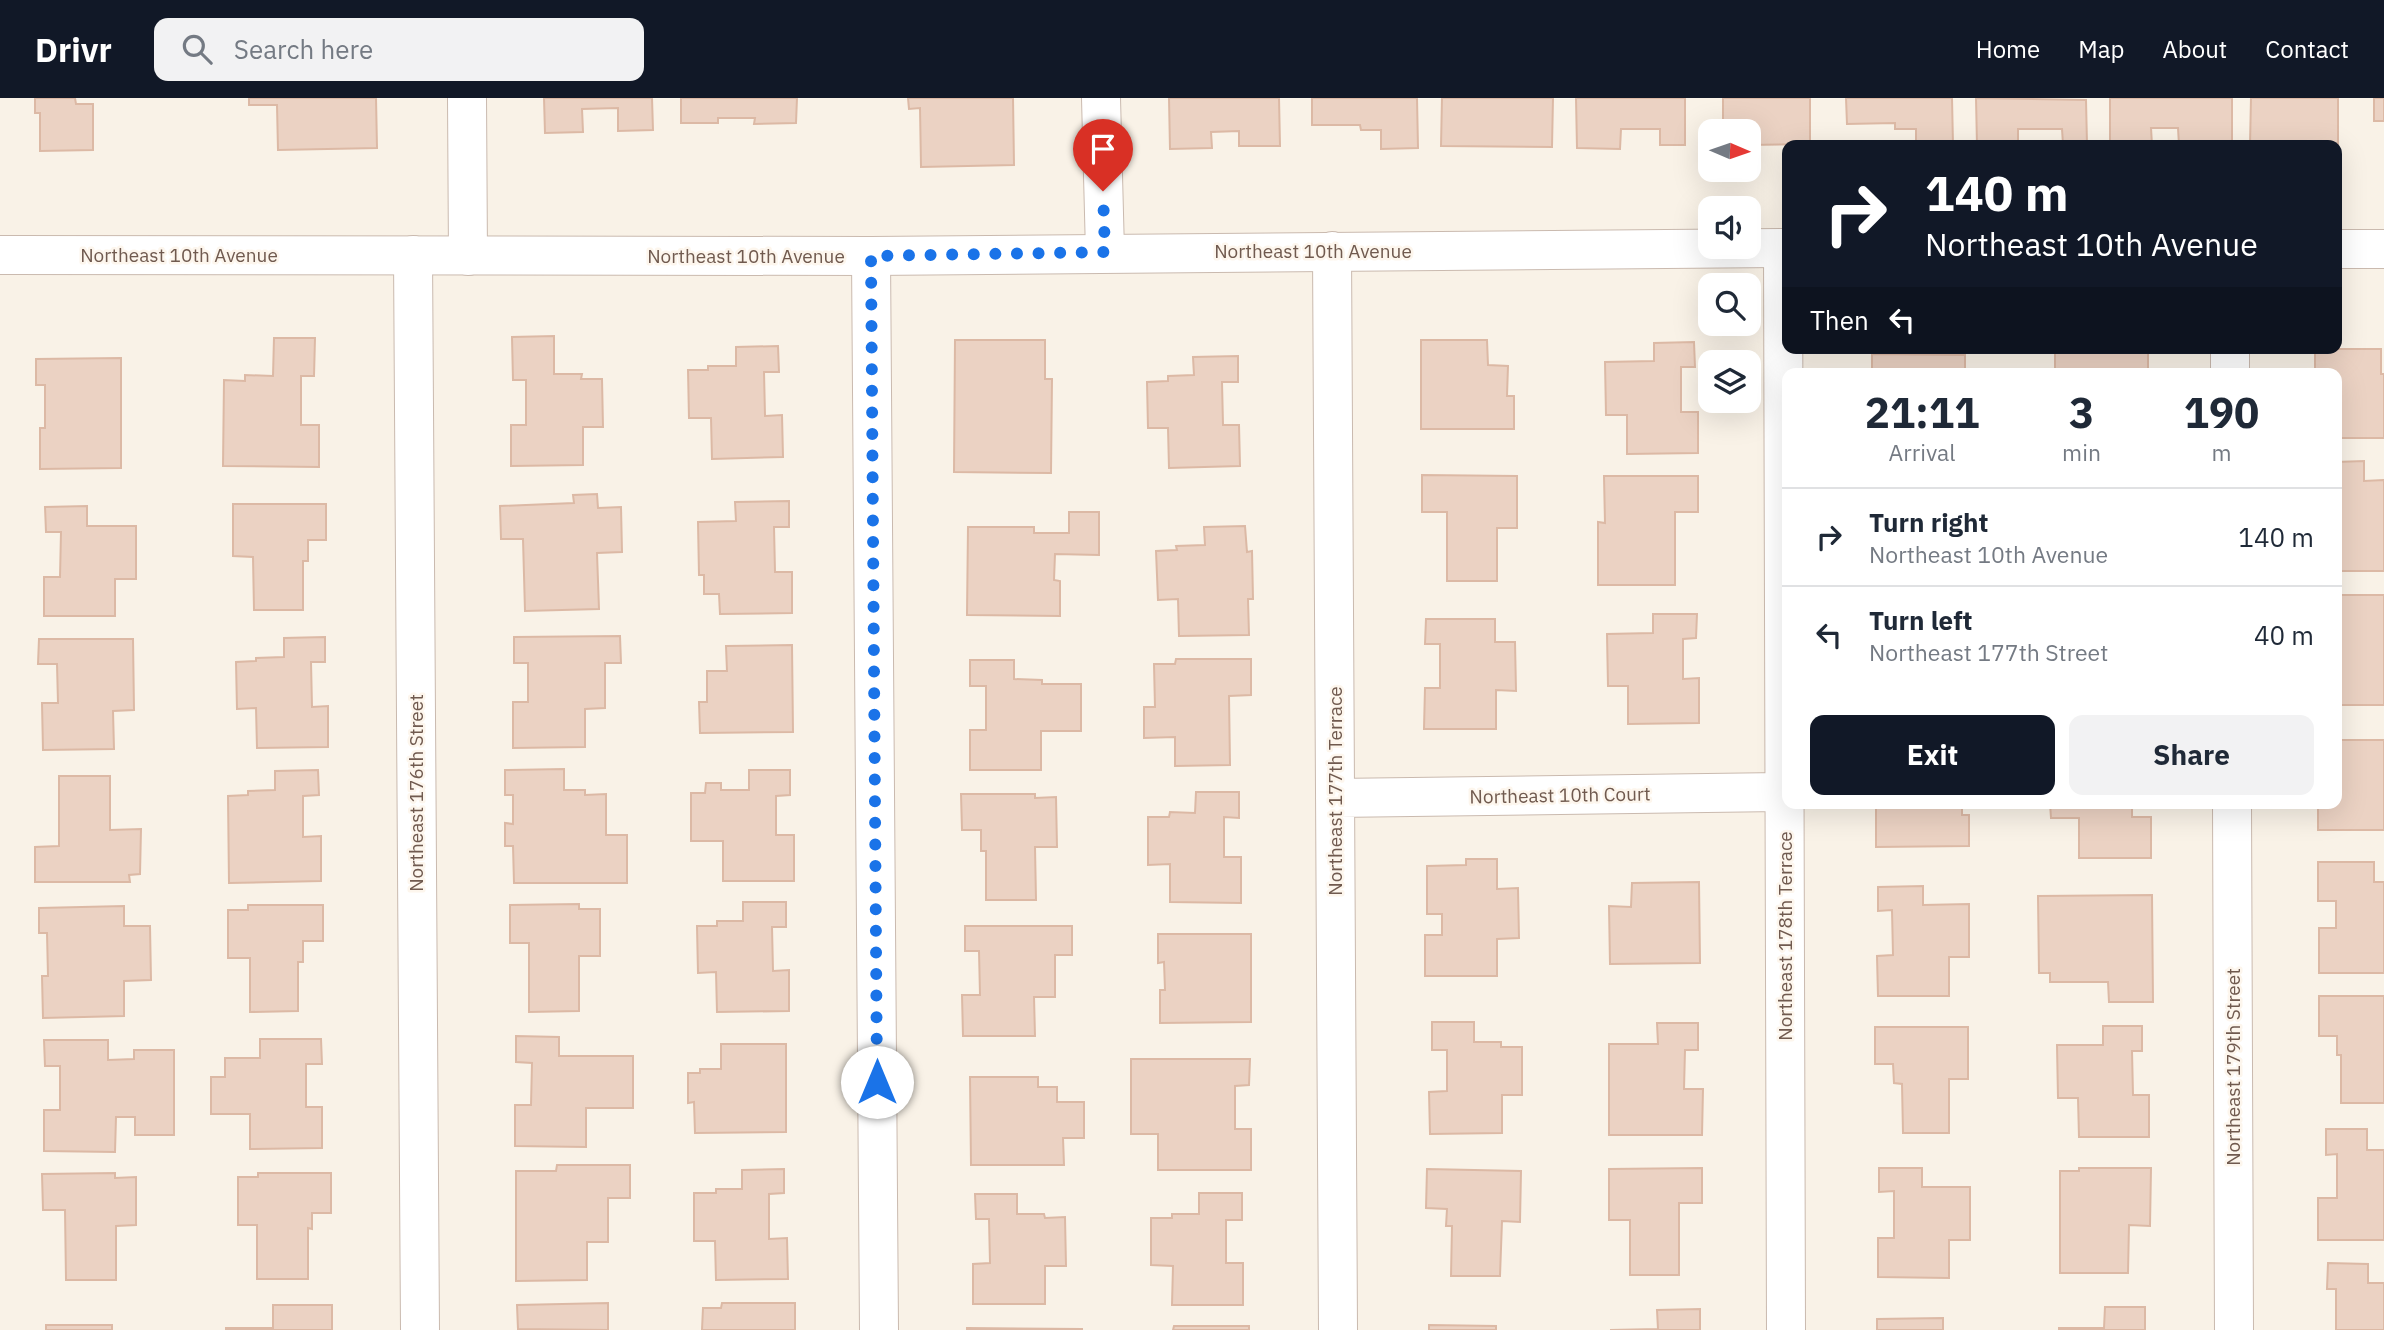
<!DOCTYPE html>
<style>
body{margin:0;font-family:"IBM Plex Sans",sans-serif;background:#f2f2f3;color:#1f2937;height:100vh;display:flex;flex-direction:column;font-size:26px;white-space:nowrap}
*{box-sizing:border-box;margin:0}
p{font-size:23px;color:#747a83}
.icon{flex:none;width:38px;height:38px;fill:none;stroke:currentColor;stroke-width:2;stroke-linecap:round;stroke-linejoin:round}
.map{position:relative;flex:1;overflow:hidden}
.details{position:absolute;left:1782px;top:270px;width:560px;height:441px;display:flex;flex-direction:column;background:#fff;border-radius:14px;box-shadow:0 7px 28px #0002}
.details>*{flex:none}
.hud{position:absolute;left:1782px;top:42px;width:560px;height:214px;border-radius:14px;box-shadow:0 7px 28px #0002;background:#111827;color:#fff;overflow:hidden}
.needle{width:46px;rotate:92deg}
.fabs{position:absolute;left:1698px;top:21px;display:grid;gap:14px}
.fabs a{display:grid;place-items:center;width:63px;height:63px;border-radius:14px;background:#fff;box-shadow:0 7px 28px #0002;font-size:35px}
.pin{position:absolute;display:grid;place-items:center;width:60px;height:60px;color:#fff;margin:-72px -30px;border-radius:50% 50% 50% 0;rotate:-45deg;box-shadow:0 0 7px #0007}
.pin .icon{rotate:45deg}
.me{position:absolute;width:77px;margin:-38px;rotate:0deg;stroke-linejoin:round;filter:drop-shadow(0 0 5px #0008)}
.turn{display:flex;align-items:center;gap:24px;height:147px;padding:0 28px;font-size:32px}
.turn .icon{width:91px;height:91px;stroke-width:2.5}
.turn b{display:block;font-size:49px;line-height:60px}
.then{display:flex;align-items:center;height:66px;padding:0 28px;background:#0003;gap:14px;font-size:26px}
.eta{display:flex;justify-content:space-evenly;align-items:center;height:119px;text-align:center}
.eta b{font-size:42px;font-weight:800;line-height:49px}
.primary-button{display:flex;gap:14px;margin-top:auto;padding:14px 28px}
.primary-button a{flex:1;height:80px;border-radius:14px;background:#111827;color:#fff;font-size:28px;font-weight:800;line-height:80px;text-align:center}
.primary-button a+a{background:#f2f2f3;color:#1f2937}
ul{padding:0;list-style:none}
li{display:flex;align-items:center;gap:21px;height:98px;padding:0 28px;border-top:2px solid #e0e1e3}
li div{flex:1}
li b{display:block;font-size:26px}
li em{font-style:normal}
header{display:flex;align-items:center;gap:42px;box-sizing:border-box;height:98px;padding:0 35px;background:#111827;color:#fff}
header strong{font-size:33px}
nav{display:flex;gap:38px;margin-inline-start:auto;font-size:24px}
.search{width:490px;height:63px;background:#f2f2f3;display:flex;align-items:center;gap:18px;box-sizing:border-box;padding:0 24px;border-radius:14px;color:#747a83;font-size:26px}
.map>svg:first-child{display:block}
</style>
<header>
<strong>Drivr</strong>
<div class="search"><svg class="icon" aria-label="search" viewBox="0 0 24 24"><circle cx="10" cy="10" r="6"/><path d="M15 15l6 6"/></svg>Search here</div>
<nav><a>Home</a><a>Map</a><a>About</a><a>Contact</a></nav>
</header>
<div class="map">
<svg width="2384" height="1232" viewBox="0 0 2384 1232">
<rect width="100%" height="100%" fill="#f9f2e7"/>
<path fill="#ebd2c3" stroke="#dcb9a5" stroke-width="2" d="M 35,0 L 75,0 L 76,6 L 93,6 L 93,52 L 40,53 L 40,15 L 35,15 Z
M 249,0 L 376,0 L 377,50 L 278,52 L 277,7 L 249,7 Z
M 544,0 L 652,0 L 653,32 L 618,33 L 618,10 L 582,11 L 583,34 L 545,35 Z
M 681,0 L 797,0 L 796,25 L 754,26 L 755,20 L 718,20 L 718,25 L 681,25 Z
M 908,0 L 1013,0 L 1014,67 L 921,69 L 920,10 L 909,11 Z
M 1169,0 L 1279,0 L 1280,48 L 1239,48 L 1239,33 L 1211,34 L 1212,50 L 1170,51 Z
M 1312,0 L 1417,0 L 1418,50 L 1381,51 L 1381,32 L 1361,32 L 1360,27 L 1312,27 Z
M 1442,0 L 1553,0 L 1552,49 L 1441,48 Z
M 1576,0 L 1685,0 L 1685,47 L 1660,47 L 1660,31 L 1621,31 L 1620,51 L 1577,50 Z
M 1723,0 L 1810,0 L 1810,46 L 1748,47 L 1748,33 L 1723,33 Z
M 1952,0 L 1953,47 L 1916,47 L 1916,31 L 1895,31 L 1895,25 L 1847,26 L 1846,0 Z
M 1976,0 L 2086,2 L 2087,46 L 2063,46 L 2062,31 L 2018,31 L 2018,47 L 1977,47 Z
M 2110,0 L 2232,0 L 2232,47 L 2179,47 L 2178,30 L 2151,30 L 2152,47 L 2110,47 Z
M 2251,0 L 2338,0 L 2338,48 L 2250,47 Z
M 2374,0 L 2384,0 L 2384,23 L 2374,23 Z
M 554,238 L 554,276 L 582,276 L 581,281 L 602,281 L 603,329 L 583,329 L 583,367 L 511,368 L 511,327 L 526,327 L 526,282 L 513,282 L 512,239 Z
M 274,240 L 315,240 L 314,278 L 301,278 L 301,327 L 319,327 L 319,369 L 223,368 L 224,282 L 245,283 L 245,277 L 273,278 Z
M 955,242 L 1045,242 L 1045,281 L 1052,281 L 1051,375 L 954,374 Z
M 1421,242 L 1487,242 L 1488,267 L 1508,268 L 1507,298 L 1514,298 L 1514,331 L 1421,331 Z
M 1694,244 L 1695,269 L 1681,269 L 1681,314 L 1698,314 L 1698,355 L 1627,356 L 1627,317 L 1606,317 L 1605,264 L 1654,263 L 1654,245 Z
M 778,248 L 779,274 L 764,274 L 765,318 L 782,317 L 783,359 L 712,361 L 711,320 L 689,320 L 688,272 L 708,272 L 708,268 L 736,268 L 736,249 Z
M 2055,250 L 2148,250 L 2148,272 L 2126,273 L 2126,275 L 2055,275 Z
M 2315,251 L 2381,251 L 2381,276 L 2384,276 L 2384,340 L 2336,340 L 2336,275 L 2315,275 Z
M 1872,256 L 1965,257 L 1965,275 L 1872,275 Z
M 1238,258 L 1238,284 L 1222,284 L 1223,327 L 1239,327 L 1240,368 L 1169,370 L 1168,330 L 1148,330 L 1147,284 L 1168,283 L 1168,278 L 1194,277 L 1193,259 Z
M 121,260 L 121,370 L 40,371 L 40,330 L 45,330 L 45,287 L 36,287 L 36,261 Z
M 2364,363 L 2364,383 L 2384,382 L 2384,473 L 2336,473 L 2336,364 Z
M 1422,377 L 1517,378 L 1517,430 L 1497,430 L 1497,483 L 1447,483 L 1447,414 L 1422,414 Z
M 1604,378 L 1698,378 L 1698,414 L 1675,414 L 1675,487 L 1598,487 L 1598,424 L 1605,425 Z
M 597,396 L 598,410 L 621,409 L 622,454 L 597,455 L 599,511 L 525,513 L 523,441 L 501,441 L 500,408 L 574,405 L 573,397 Z
M 789,403 L 789,429 L 774,429 L 775,474 L 792,474 L 792,515 L 720,516 L 719,496 L 704,496 L 704,477 L 699,477 L 698,424 L 736,423 L 735,404 Z
M 233,406 L 326,406 L 326,442 L 308,442 L 308,463 L 303,463 L 303,512 L 254,512 L 253,459 L 233,458 Z
M 87,408 L 87,428 L 136,428 L 136,481 L 115,481 L 115,518 L 44,518 L 44,479 L 60,479 L 61,434 L 46,434 L 45,409 Z
M 1069,414 L 1099,414 L 1099,457 L 1055,456 L 1054,482 L 1060,483 L 1060,518 L 967,517 L 968,429 L 1034,429 L 1034,435 L 1069,435 Z
M 1245,428 L 1247,454 L 1252,453 L 1253,501 L 1248,501 L 1249,537 L 1179,538 L 1178,501 L 1158,502 L 1156,453 L 1177,452 L 1176,448 L 1205,447 L 1204,429 Z
M 2336,497 L 2384,497 L 2384,607 L 2336,607 Z
M 1653,516 L 1697,516 L 1696,540 L 1683,541 L 1683,581 L 1699,580 L 1699,625 L 1628,626 L 1628,588 L 1608,588 L 1607,536 L 1653,535 Z
M 1426,521 L 1495,521 L 1495,544 L 1515,544 L 1516,593 L 1496,592 L 1496,631 L 1424,631 L 1425,590 L 1440,590 L 1440,546 L 1425,546 Z
M 620,538 L 621,565 L 605,565 L 605,610 L 585,611 L 585,649 L 513,650 L 513,604 L 528,604 L 528,565 L 514,565 L 514,539 Z
M 325,539 L 325,564 L 311,564 L 312,609 L 328,608 L 328,649 L 257,650 L 256,610 L 237,611 L 236,564 L 256,563 L 256,560 L 284,559 L 284,540 Z
M 39,541 L 133,541 L 134,612 L 113,613 L 114,651 L 43,652 L 42,605 L 58,605 L 57,566 L 38,566 Z
M 792,547 L 793,634 L 700,635 L 699,604 L 707,604 L 707,573 L 727,573 L 726,548 Z
M 1176,561 L 1251,561 L 1251,597 L 1229,598 L 1230,667 L 1175,668 L 1175,639 L 1144,640 L 1144,609 L 1155,609 L 1154,566 L 1175,566 Z
M 970,562 L 1014,562 L 1014,581 L 1042,582 L 1042,586 L 1081,586 L 1081,633 L 1041,633 L 1041,672 L 970,672 L 970,632 L 986,632 L 986,588 L 970,588 Z
M 2336,642 L 2384,642 L 2384,732 L 2318,732 L 2318,705 L 2336,705 Z
M 564,671 L 564,692 L 585,692 L 585,697 L 606,696 L 606,737 L 627,737 L 627,785 L 514,785 L 513,748 L 505,748 L 505,725 L 513,726 L 513,697 L 505,697 L 505,672 Z
M 318,672 L 319,697 L 303,698 L 303,739 L 321,738 L 321,783 L 229,785 L 228,698 L 248,697 L 248,693 L 275,692 L 275,673 Z
M 749,672 L 790,672 L 790,697 L 776,698 L 776,737 L 794,737 L 794,783 L 723,783 L 723,743 L 691,743 L 691,695 L 705,695 L 706,685 L 721,685 L 721,692 L 749,692 Z
M 59,678 L 110,678 L 110,732 L 141,731 L 140,776 L 129,777 L 130,784 L 35,784 L 35,749 L 59,748 Z
M 1196,694 L 1239,694 L 1239,720 L 1224,719 L 1224,759 L 1241,759 L 1241,805 L 1170,804 L 1170,766 L 1148,767 L 1148,719 L 1169,719 L 1170,714 L 1195,715 Z
M 961,696 L 1035,696 L 1035,700 L 1056,699 L 1057,749 L 1035,749 L 1036,802 L 986,802 L 986,753 L 981,753 L 981,732 L 962,732 Z
M 1876,705 L 1962,705 L 1962,717 L 1969,717 L 1969,748 L 1876,749 Z
M 2050,705 L 2132,705 L 2132,719 L 2151,719 L 2151,760 L 2079,760 L 2079,720 L 2051,720 Z
M 1466,761 L 1497,761 L 1497,791 L 1518,790 L 1519,840 L 1497,841 L 1497,878 L 1425,878 L 1425,837 L 1442,837 L 1442,816 L 1427,816 L 1427,768 L 1466,767 Z
M 2318,764 L 2374,764 L 2374,784 L 2384,784 L 2384,875 L 2319,875 L 2319,830 L 2336,830 L 2336,803 L 2318,803 Z
M 1699,784 L 1700,865 L 1610,866 L 1609,808 L 1631,809 L 1632,785 Z
M 1923,788 L 1923,807 L 1969,806 L 1969,859 L 1949,859 L 1949,898 L 1878,898 L 1877,858 L 1893,857 L 1892,812 L 1878,813 L 1878,789 Z
M 2152,797 L 2153,904 L 2109,904 L 2108,884 L 2050,884 L 2050,875 L 2039,875 L 2038,798 Z
M 743,804 L 786,804 L 786,829 L 772,829 L 773,873 L 789,872 L 789,913 L 717,914 L 716,874 L 698,875 L 697,828 L 717,828 L 717,823 L 743,823 Z
M 579,806 L 579,811 L 600,811 L 600,858 L 579,858 L 579,913 L 529,914 L 529,845 L 510,845 L 510,807 Z
M 248,807 L 323,807 L 323,843 L 303,843 L 303,864 L 298,864 L 298,913 L 250,914 L 250,860 L 228,860 L 228,812 L 248,812 Z
M 124,808 L 124,828 L 150,828 L 151,882 L 124,883 L 124,918 L 43,920 L 42,878 L 48,878 L 47,835 L 39,835 L 39,810 Z
M 965,828 L 1072,828 L 1072,857 L 1055,857 L 1055,899 L 1034,899 L 1035,938 L 963,938 L 962,897 L 980,897 L 979,853 L 965,853 Z
M 1158,836 L 1251,836 L 1251,924 L 1160,925 L 1160,892 L 1165,892 L 1164,864 L 1158,865 Z
M 2319,898 L 2384,898 L 2384,1005 L 2341,1005 L 2341,957 L 2337,957 L 2337,938 L 2319,938 Z
M 1432,924 L 1474,924 L 1474,944 L 1501,944 L 1501,949 L 1522,949 L 1522,997 L 1502,997 L 1502,1035 L 1430,1036 L 1429,994 L 1447,993 L 1447,952 L 1432,952 Z
M 1657,925 L 1698,925 L 1698,952 L 1685,952 L 1684,991 L 1703,991 L 1702,1037 L 1609,1037 L 1609,946 L 1658,946 Z
M 2103,928 L 2142,928 L 2142,953 L 2132,953 L 2133,997 L 2149,997 L 2149,1039 L 2079,1039 L 2078,1000 L 2058,1000 L 2057,947 L 2103,947 Z
M 1875,929 L 1968,929 L 1968,981 L 1949,981 L 1949,1035 L 1903,1035 L 1902,986 L 1894,985 L 1893,966 L 1875,966 Z
M 516,938 L 559,939 L 559,958 L 633,958 L 633,1010 L 586,1010 L 586,1049 L 515,1048 L 515,1007 L 531,1007 L 532,965 L 516,964 Z
M 260,941 L 321,941 L 322,966 L 306,966 L 306,1009 L 322,1009 L 322,1050 L 250,1051 L 250,1016 L 211,1016 L 211,979 L 225,979 L 225,960 L 260,960 Z
M 44,942 L 108,942 L 108,962 L 134,961 L 134,952 L 174,952 L 174,1037 L 135,1037 L 135,1019 L 116,1019 L 115,1054 L 44,1053 L 44,1012 L 60,1012 L 60,968 L 45,968 Z
M 721,946 L 786,946 L 786,1034 L 695,1035 L 694,1004 L 688,1005 L 688,975 L 700,975 L 700,971 L 721,971 Z
M 1131,961 L 1250,961 L 1249,987 L 1235,988 L 1235,1031 L 1251,1031 L 1251,1072 L 1158,1072 L 1158,1036 L 1131,1036 Z
M 970,979 L 1038,979 L 1038,989 L 1057,989 L 1057,1004 L 1084,1004 L 1084,1040 L 1063,1040 L 1064,1067 L 971,1067 Z
M 2326,1031 L 2367,1031 L 2367,1052 L 2384,1052 L 2384,1142 L 2318,1142 L 2318,1100 L 2337,1100 L 2337,1056 L 2326,1057 Z
M 557,1067 L 630,1067 L 630,1100 L 608,1100 L 608,1144 L 587,1144 L 587,1182 L 516,1183 L 516,1073 L 556,1073 Z
M 1702,1070 L 1702,1105 L 1679,1105 L 1679,1177 L 1630,1177 L 1630,1122 L 1609,1122 L 1609,1071 Z
M 1879,1070 L 1922,1070 L 1922,1089 L 1970,1089 L 1970,1142 L 1949,1142 L 1949,1180 L 1878,1179 L 1878,1140 L 1894,1140 L 1894,1093 L 1879,1094 Z
M 2079,1070 L 2151,1070 L 2150,1128 L 2129,1127 L 2128,1175 L 2060,1175 L 2060,1073 L 2079,1073 Z
M 784,1071 L 784,1095 L 769,1096 L 769,1141 L 787,1140 L 788,1181 L 716,1182 L 715,1143 L 694,1143 L 694,1095 L 716,1095 L 716,1091 L 742,1091 L 742,1072 Z
M 1427,1071 L 1521,1073 L 1520,1124 L 1502,1123 L 1500,1178 L 1451,1178 L 1452,1128 L 1446,1128 L 1447,1111 L 1426,1110 Z
M 115,1075 L 115,1080 L 136,1079 L 136,1127 L 116,1128 L 116,1182 L 66,1182 L 65,1112 L 43,1112 L 42,1076 Z
M 258,1075 L 331,1075 L 331,1115 L 312,1115 L 312,1131 L 308,1130 L 308,1181 L 257,1181 L 257,1127 L 238,1127 L 238,1079 L 258,1079 Z
M 1199,1095 L 1242,1095 L 1242,1122 L 1226,1122 L 1226,1165 L 1243,1165 L 1243,1207 L 1172,1207 L 1173,1168 L 1151,1167 L 1151,1120 L 1172,1120 L 1172,1116 L 1199,1116 Z
M 975,1096 L 1017,1096 L 1017,1116 L 1044,1116 L 1045,1120 L 1065,1119 L 1066,1168 L 1045,1168 L 1045,1206 L 973,1206 L 973,1166 L 990,1165 L 989,1121 L 976,1121 Z
M 2328,1165 L 2368,1166 L 2368,1185 L 2384,1185 L 2384,1232 L 2336,1232 L 2336,1191 L 2327,1191 Z
M 608,1205 L 608,1232 L 518,1231 L 517,1207 Z
M 722,1205 L 795,1205 L 795,1232 L 702,1232 L 703,1210 L 721,1210 Z
M 273,1207 L 332,1207 L 332,1232 L 226,1232 L 226,1230 L 273,1230 Z
M 2105,1209 L 2145,1209 L 2145,1232 L 2059,1232 L 2059,1230 L 2104,1230 Z
M 1700,1211 L 1700,1232 L 1610,1232 L 1658,1231 L 1657,1212 Z
M 1943,1220 L 1943,1232 L 1877,1232 L 1877,1221 Z
M 46,1227 L 112,1227 L 112,1232 L 46,1232 Z
M 1429,1227 L 1496,1228 L 1496,1232 L 1429,1232 Z
M 1174,1228 L 1249,1228 L 1249,1232 L 1173,1232 Z
M 967,1230 L 1083,1231 L 967,1232 Z"/>
<g fill="none" stroke-linecap="round" stroke-linejoin="round">
<defs>
<path id="minor" d="M 467,0 L 468,158
M 1101,0 L 1105,154
M 1783,150 L 1786,1232
M 1332,153 L 1338,1232
M 413,157 L 420,1232
M 871,158 L 879,1232
M 2230,250 L 2230,275
M 1335,700 L 1785,694
M 2232,705 L 2234,1232"/>
<path id="tertiary" d="M 2336,151 L 2384,151
M 0,157 L 871,158 L 1787,150"/>
</defs>
<use href="#minor" stroke="#cabaaf" stroke-width="40"/>
<use href="#tertiary" stroke="#cabaaf" stroke-width="40"/>
<use href="#minor" stroke="#fff" stroke-width="38"/>
<use href="#tertiary" stroke="#fff" stroke-width="38"/>
</g>
<g fill="none" stroke-linecap="round" stroke-linejoin="round">
<path stroke="#1a73e8" stroke-width="12" stroke-dasharray="0 21.6" d="M 877,984 L 871,158 L 1105,154 L 1103,93"/>
</g>
<g text-anchor="middle" stroke-width="5" stroke-linejoin="round" paint-order="stroke">
<g font-size="19" fill="#705a4f" stroke="#fdf6ed">
<text x="1313" y="160">Northeast 10th Avenue</text>
<text x="179" y="164">Northeast 10th Avenue</text>
<text x="746" y="165">Northeast 10th Avenue</text>
<text transform="translate(1335 693) rotate(-90)" y="7">Northeast 177th Terrace</text>
<text transform="translate(416 695) rotate(-90)" y="7">Northeast 176th Street</text>
<text transform="translate(1560 697) rotate(-1)" y="7">Northeast 10th Court</text>
<text transform="translate(1785 838) rotate(-90)" y="7">Northeast 178th Terrace</text>
<text transform="translate(2233 969) rotate(-90)" y="7">Northeast 179th Street</text>
</g>
</g>
</svg>
<div class="fabs">
<a><svg class="needle" viewBox="-14 -14 28 28"><path d="M0-13l5 13h-10z" fill="#e53935"/><path d="M0 13l5-13h-10z" fill="#747a83"/></svg></a>
<a><svg class="icon" aria-label="sound" viewBox="0 0 24 24"><path d="M4 9h4l5-4v14l-5-4H4zM17 9q2 3 0 6"/></svg></a>
<a><svg class="icon" aria-label="search" viewBox="0 0 24 24"><circle cx="10" cy="10" r="6"/><path d="M15 15l6 6"/></svg></a>
<a><svg class="icon" aria-label="layers" viewBox="0 0 24 24"><path d="M12 4l9 5-9 5-9-5zM3 14l9 5 9-5"/></svg></a>
</div>
<div class="pin" style="left:1103px;top:93px;background:#d93025"><svg class="icon" aria-label="arrive" viewBox="0 0 24 24"><path d="M6 21V4h12l-3 4 3 4H6"/></svg></div>
<svg class="me" style="left:877px;top:984px" viewBox="-20 -20 40 40"><circle r="19" fill="#fff"/><path d="M0-13L10 11 0 6-10 11z" fill="#1a73e8"/></svg>
<div class="hud">
<div class="turn"><svg class="icon" aria-label="right" viewBox="0 0 24 24"><path d="M7 20v-9h11M14 6l5 5-5 5"/></svg><div><b>140 m</b>Northeast 10th Avenue</div></div>
<div class="then">Then<svg class="icon" aria-label="left" viewBox="0 0 24 24"><path d="M17 20v-9H6M10 6l-5 5 5 5"/></svg></div>
</div>
<section class="details">
<div class="eta">
<div><b>21:11</b><p>Arrival</p></div>
<div><b>3</b><p>min</p></div>
<div><b>190</b><p>m</p></div>
</div>
<ul>
<li><svg class="icon" aria-label="right" viewBox="0 0 24 24"><path d="M7 20v-9h11M14 6l5 5-5 5"/></svg><div><b>Turn right</b><p>Northeast 10th Avenue</p></div><em>140 m</em></li>
<li><svg class="icon" aria-label="left" viewBox="0 0 24 24"><path d="M17 20v-9H6M10 6l-5 5 5 5"/></svg><div><b>Turn left</b><p>Northeast 177th Street</p></div><em>40 m</em></li>
</ul>
<div class="primary-button"><a>Exit</a><a>Share</a></div>
</section>
</div>
